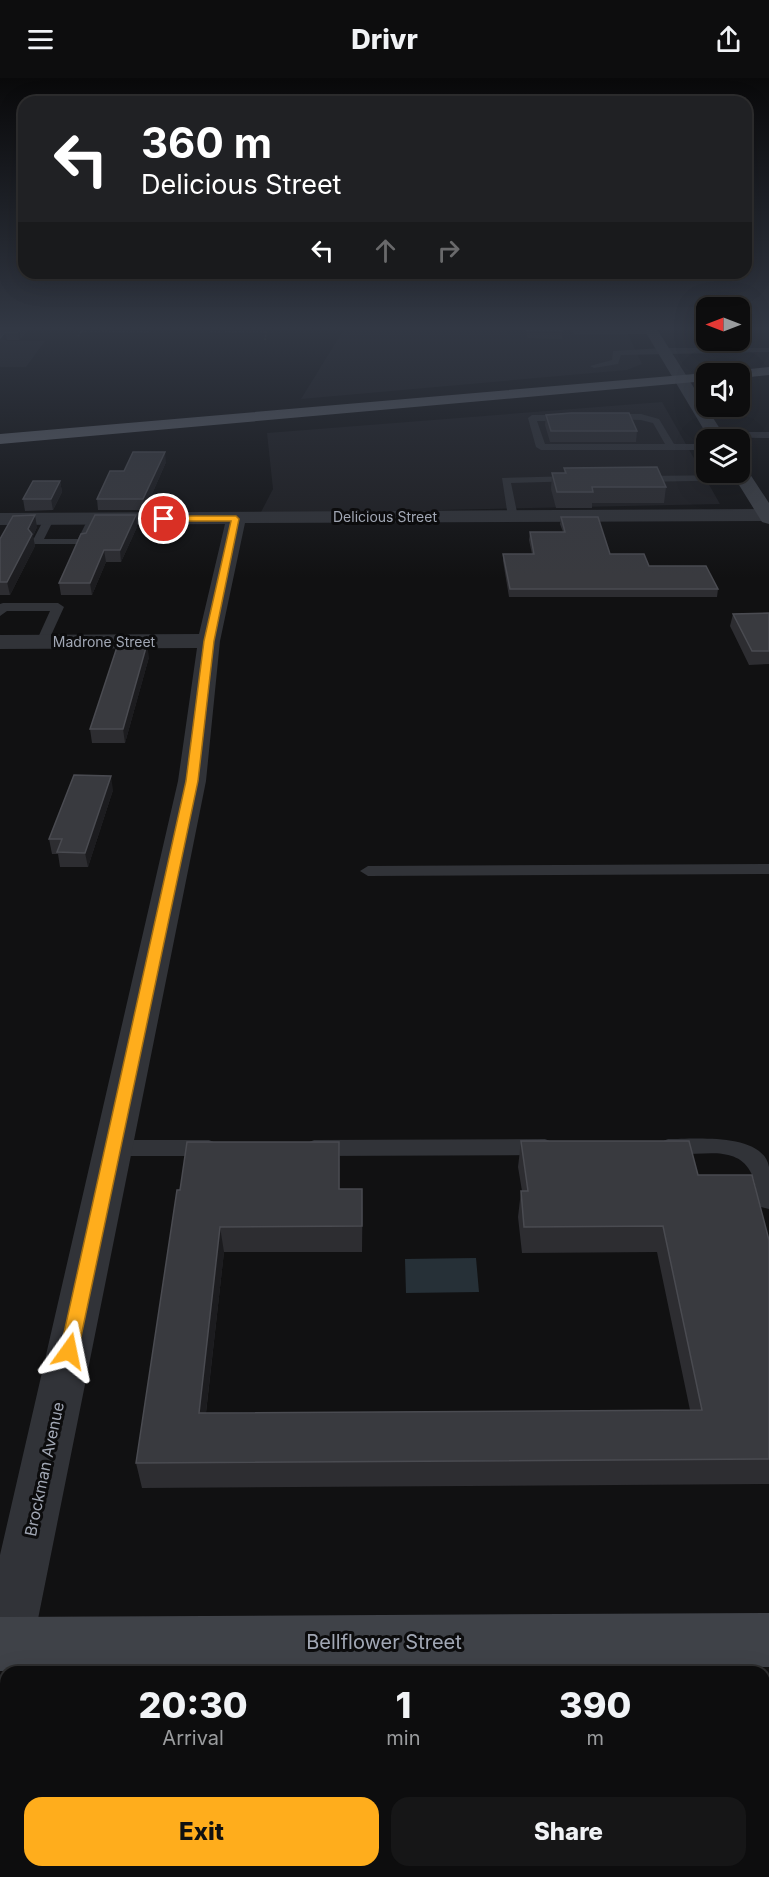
<!DOCTYPE html>
<style>
body{margin:0;font-family:Inter,sans-serif;background:#161617;color:#f1f3f6;height:100vh;display:flex;flex-direction:column;font-size:22px;white-space:nowrap}
*{box-sizing:border-box;margin:0}
p{font-size:20px;color:#9a9c9e}
.icon{flex:none;width:33px;height:33px;fill:none;stroke:currentColor;stroke-width:2;stroke-linecap:round;stroke-linejoin:round}
.map{position:relative;flex:1;overflow:hidden}
.drawer{position:absolute;left:0px;top:1588px;width:770px;height:212px;display:flex;flex-direction:column;background:#0d0d0e;border-radius:18px 18px 0 0;box-shadow:0 6px 24px #0002,0 0 0 2px #2d2d2e}
.drawer>*{flex:none}
.top-card{position:absolute;left:18px;top:18px;width:734px;height:183px;border-radius:18px;box-shadow:0 6px 24px #0002,0 0 0 2px #2d2d2e;background:#202124;color:#fff;overflow:hidden}
.needle{width:39px;rotate:270deg}
.controls{position:absolute;left:696px;top:219px;display:grid;gap:12px}
.controls a{display:grid;place-items:center;width:54px;height:54px;border-radius:12px;background:#0d0d0e;box-shadow:0 6px 24px #0002,0 0 0 2px #2d2d2e;font-size:30px}
.pin{position:absolute;display:grid;place-items:center;width:51px;height:51px;color:#fff;margin:-26px;border:3px solid #fff;border-radius:50%;box-shadow:0 2px 6px #0007}
.me{position:absolute;width:66px;margin:-33px;rotate:12deg;stroke-linejoin:round;filter:drop-shadow(0 0 4px #0008)}
.turn{display:flex;align-items:center;gap:21px;height:126px;padding:0 24px;font-size:27px}
.turn .icon{width:78px;height:78px;stroke-width:2.5}
.turn b{display:block;font-size:42px;line-height:51px}
.lanes{display:flex;align-items:center;height:57px;padding:0 24px;background:#0003;justify-content:center;gap:30px;direction:ltr}
.lanes .off{opacity:.35}
.eta{display:flex;justify-content:space-evenly;align-items:center;height:102px;text-align:center}
.eta b{font-size:36px;font-weight:800;line-height:42px}
.primary-button{display:flex;gap:12px;margin-top:auto;padding:12px 24px}
.primary-button a{flex:1;height:69px;border-radius:18px;background:#ffad1c;color:#111;font-size:24px;font-weight:800;line-height:69px;text-align:center}
.primary-button a+a{background:#161617;color:#f1f3f6}
header{display:flex;justify-content:space-between;align-items:center;height:78px;padding:0 24px;background:#0d0d0e;font-size:27px;font-weight:800}
.map>svg:first-child{display:block}
</style>
<header><svg class="icon" aria-label="menu" viewBox="0 0 24 24"><path d="M4 6h16M4 12h16M4 18h16"/></svg>Drivr<svg class="icon" aria-label="share" viewBox="0 0 24 24"><path d="M12 15V3M7 8l5-5 5 5M5 13v7h14v-7"/></svg></header>
<div class="map">
<svg width="769" height="1799" viewBox="0 0 769 1799">
<rect width="100%" height="100%" fill="#111112"/>
<path fill="#1d1d20" d="M 346,248 L 624,248 L 642,286 L 627,292 L 301,321 Z
M 0,263 L 45,263 L 26,289 L 0,289 Z
M 662,324 L 720,426 L 260,436 L 273,411 L 267,355 Z"/>
<path fill="#263037" d="M 476,1180 L 479,1214 L 406,1215 L 405,1181 Z"/>
<g fill="none" stroke-linecap="round" stroke-linejoin="round">
<path stroke="#373a3f" stroke-width="1.5" stroke-dasharray="1.5 2" stroke-linecap="butt" d="M 81,253 L 151,254
M 211,254 L 266,254
M 78,258 L 85,248
M 265,262 L 267,248"/>
<path fill="#313338" fill-rule="evenodd" d="M 568,248 L 576,248 L 577,252 L 651,252 L 655,254 L 651,256 L 574,256 Z
M 706,248 L 706,251 L 684,249 L 685,248 Z
M 740,248 L 769,248 L 769,251 L 740,251 Z
M 663,270 L 769,270 L 769,274 L 621,277 L 618,286 L 594,290 L 590,288 L 612,282 L 613,273 Z
M 608,336 L 641,336 L 659,341 L 674,366 L 706,366 L 706,372 L 541,372 L 536,369 L 528,340 L 532,337 L 568,337 L 572,340 L 568,343 L 537,343 L 545,366 L 665,366 L 653,345 L 641,342 L 605,341 L 605,337 Z
M 716,354 L 769,354 L 769,360 L 713,359 L 711,357 Z
M 744,397 L 749,400 L 747,402 L 639,404 L 634,401 L 639,398 Z
M 576,398 L 581,401 L 579,403 L 511,405 L 518,439 L 513,442 L 508,439 L 502,400 Z
M 49,438 L 54,441 L 44,461 L 78,461 L 89,439 L 98,441 L 86,466 L 33,466 L 32,464 L 44,441 Z
M 58,525 L 64,529 L 48,564 L 42,568 L 36,564 L 50,533 L 7,533 L 0,538 L 0,526 L 3,525 Z
M 769,786 L 769,796 L 368,798 L 360,793 L 368,788 Z
M 545,1061 L 552,1064 L 555,1069 L 552,1074 L 545,1077 L 314,1078 L 307,1075 L 304,1070 L 307,1065 L 314,1062 Z
M 668,1061 C 693,1061 763,1054 769,1089 C 769,1103 769,1118 769,1131 L 761,1129 C 755,1118 757,1104 750,1093 C 733,1062 687,1083 661,1074 L 658,1069 L 661,1064 Z
M 113,1062 L 209,1062 L 216,1065 L 219,1070 L 216,1075 L 209,1078 L 113,1078 L 106,1075 L 103,1070 L 106,1065 Z"/>
<path fill="#313338" fill-rule="evenodd" d="M 769,431 L 769,443 L 245,445 L 220,563 L 206,703 L 33,1566 L 25,1585 L 6,1593 L 0,1590 L 0,1477 L 178,703 L 197,570 L 0,571 L 0,557 L 199,556 L 225,446 L 0,447 L 0,435 Z
M 518,1794 L 578,1794 L 578,1799 L 518,1799 Z"/>
<path fill="#3f4248" fill-rule="evenodd" d="M 642,248 L 655,248 L 727,362 L 710,362 Z
M 740,389 L 746,390 L 769,425 L 769,446 L 762,444 L 731,394 L 740,394 Z
M 769,1535 L 769,1589 L 0,1593 L 0,1539 Z"/>
<path fill="#5d6169" fill-rule="evenodd" d="M 769,289 L 769,297 L 740,300 L 740,296 L 733,296 L 740,292 Z
M 706,295 L 710,296 L 706,296 L 706,303 L 0,366 L 0,356 Z"/>
</g>
<path fill="#2d2d31" d="M 0,248 L 31,248 L 19,262 L 7,262 Z
M 524,248 L 560,248 L 562,253 L 562,261 L 528,260 Z
M 546,337 L 637,353 L 636,364 L 550,364 L 545,347 Z
M 166,384 L 145,432 L 98,432 L 97,421 L 124,393 Z
M 564,390 L 666,409 L 664,425 L 592,425 L 592,430 L 556,430 L 551,411 L 552,395 L 564,395 Z
M 60,403 L 62,414 L 53,432 L 25,433 L 23,421 Z
M 136,437 L 137,449 L 121,484 L 106,484 L 92,517 L 61,517 L 59,505 L 86,455 Z
M 561,439 L 610,476 L 718,511 L 717,519 L 509,519 L 503,483 L 503,476 L 532,476 L 529,462 L 530,454 L 563,454 L 560,446 Z
M 37,449 L 33,458 L 35,468 L 10,517 L 0,517 L 0,461 Z
M 769,535 L 769,586 L 749,587 L 730,548 L 733,536 Z
M 149,579 L 125,665 L 92,665 L 90,651 Z
M 113,712 L 88,789 L 60,789 L 58,776 L 52,776 L 49,761 Z
M 521,1063 L 698,1097 L 769,1162 L 769,1406 L 142,1410 L 136,1385 L 177,1112 L 340,1089 L 340,1111 L 362,1111 L 362,1174 L 224,1174 L 206,1335 L 690,1332 L 657,1174 L 522,1175 L 518,1139 L 521,1113 L 522,1113 L 518,1089 Z"/>
<path fill="#1c1c1f" d="M 23,248 L 31,248 L 19,262 L 18,254 Z
M 5,254 L 7,262 L 0,270 L 0,260 Z
M 165,374 L 166,384 L 145,432 L 143,421 Z
M 60,403 L 62,414 L 53,432 L 51,421 Z
M 35,437 L 37,449 L 33,458 L 35,468 L 10,517 L 7,504 L 28,451 Z
M 136,437 L 137,449 L 121,484 L 120,472 Z
M 104,472 L 106,484 L 92,517 L 90,505 Z
M 147,566 L 149,579 L 125,665 L 123,651 Z
M 111,698 L 113,712 L 88,789 L 85,775 Z
M 339,1064 L 340,1089 L 340,1137 L 339,1111 Z
M 362,1111 L 363,1137 L 362,1174 Z
M 220,1149 L 224,1174 L 203,1360 L 199,1335 Z"/>
<path fill="#393a3f" stroke="#4a4b51" stroke-width="1.5" d="M 0,248 L 23,248 L 18,254 L 5,254 L 0,260 Z
M 527,248 L 560,248 L 562,253 L 528,253 Z
M 571,335 L 629,335 L 637,353 L 551,353 L 546,337 Z
M 133,374 L 165,374 L 143,421 L 97,421 L 110,393 L 124,393 Z
M 657,389 L 666,409 L 592,409 L 593,414 L 557,414 L 552,395 L 566,395 L 564,390 Z
M 33,403 L 60,403 L 51,421 L 23,421 Z
M 35,437 L 28,451 L 32,456 L 7,504 L 0,504 L 0,461 L 13,438 Z
M 95,437 L 136,437 L 120,472 L 104,472 L 90,505 L 59,505 L 81,456 L 86,455 Z
M 561,439 L 598,439 L 610,476 L 644,476 L 649,488 L 706,488 L 718,511 L 510,511 L 503,476 L 534,476 L 530,454 L 565,454 Z
M 769,535 L 769,573 L 752,573 L 733,536 Z
M 118,566 L 147,566 L 123,651 L 90,651 Z
M 74,697 L 111,698 L 85,775 L 57,774 L 62,761 L 49,761 Z
M 521,1063 L 689,1063 L 698,1097 L 752,1097 L 769,1162 L 769,1381 L 136,1385 L 177,1112 L 180,1112 L 187,1064 L 339,1064 L 339,1111 L 362,1111 L 362,1148 L 220,1149 L 199,1335 L 702,1332 L 663,1148 L 524,1149 L 521,1113 L 528,1113 Z"/>
<linearGradient id="sky" x2="0" y2="1"><stop stop-color="#09090a"/><stop offset="0.5" stop-color="#323844"/><stop offset="1" stop-color="#323844" stop-opacity="0"/></linearGradient>
<rect width="769" height="500" fill="url(#sky)"/>
<path fill="#ffad1c" stroke="#a67012" stroke-width="1.5" d="M 236,438 L 239,441 L 214,563 L 198,703 L 78,1273 L 76,1278 L 69,1281 L 63,1278 L 60,1273 L 186,703 L 204,563 L 231,443 L 164,443 L 160,441 L 164,438 Z"/>
<g text-anchor="middle" stroke-width="6" stroke-linejoin="round" paint-order="stroke">
<g font-size="14" fill="#a1a7b4" stroke="#0c0c0d">
<text x="385" y="444">Delicious Street</text>
<text x="104" y="569">Madrone Street</text>
</g>
<g font-size="16" fill="#a1a7b4" stroke="#0c0c0d">
<text transform="translate(44 1391) rotate(-78)" y="6">Brockman Avenue</text>
</g>
<g font-size="20" fill="#a1a7b4" stroke="#0c0c0d">
<text x="384" y="1571">Bellflower Street</text>
</g>
</g>
</svg>
<div class="controls">
<a><svg class="needle" viewBox="-14 -14 28 28"><path d="M0-13l5 13h-10z" fill="#e53935"/><path d="M0 13l5-13h-10z" fill="#9a9c9e"/></svg></a>
<a><svg class="icon" aria-label="sound" viewBox="0 0 24 24"><path d="M4 9h4l5-4v14l-5-4H4zM17 9q2 3 0 6"/></svg></a>
<a><svg class="icon" aria-label="layers" viewBox="0 0 24 24"><path d="M12 4l9 5-9 5-9-5zM3 14l9 5 9-5"/></svg></a>
</div>
<div class="pin" style="left:164px;top:441px;background:#d93025"><svg class="icon" aria-label="arrive" viewBox="0 0 24 24"><path d="M6 21V4h12l-3 4 3 4H6"/></svg></div>
<svg class="me" style="left:69px;top:1273px" viewBox="-20 -20 40 40"><path d="M0-17L14 15 0 8-14 15z" fill="#ffad1c" stroke="#fff" stroke-width="4"/></svg>
<div class="top-card">
<div class="turn"><svg class="icon" aria-label="left" viewBox="0 0 24 24"><path d="M17 20v-9H6M10 6l-5 5 5 5"/></svg><div><b>360 m</b>Delicious Street</div></div>
<div class="lanes"><svg class="icon" aria-label="left" viewBox="0 0 24 24"><path d="M17 20v-9H6M10 6l-5 5 5 5"/></svg><svg class="icon off" aria-label="ahead" viewBox="0 0 24 24"><path d="M12 20V5M6 11l6-6 6 6"/></svg><svg class="icon off" aria-label="right" viewBox="0 0 24 24"><path d="M7 20v-9h11M14 6l5 5-5 5"/></svg></div>
</div>
<section class="drawer">
<div class="eta">
<div><b>20:30</b><p>Arrival</p></div>
<div><b>1</b><p>min</p></div>
<div><b>390</b><p>m</p></div>
</div>
<div class="primary-button"><a>Exit</a><a>Share</a></div>
</section>
</div>
